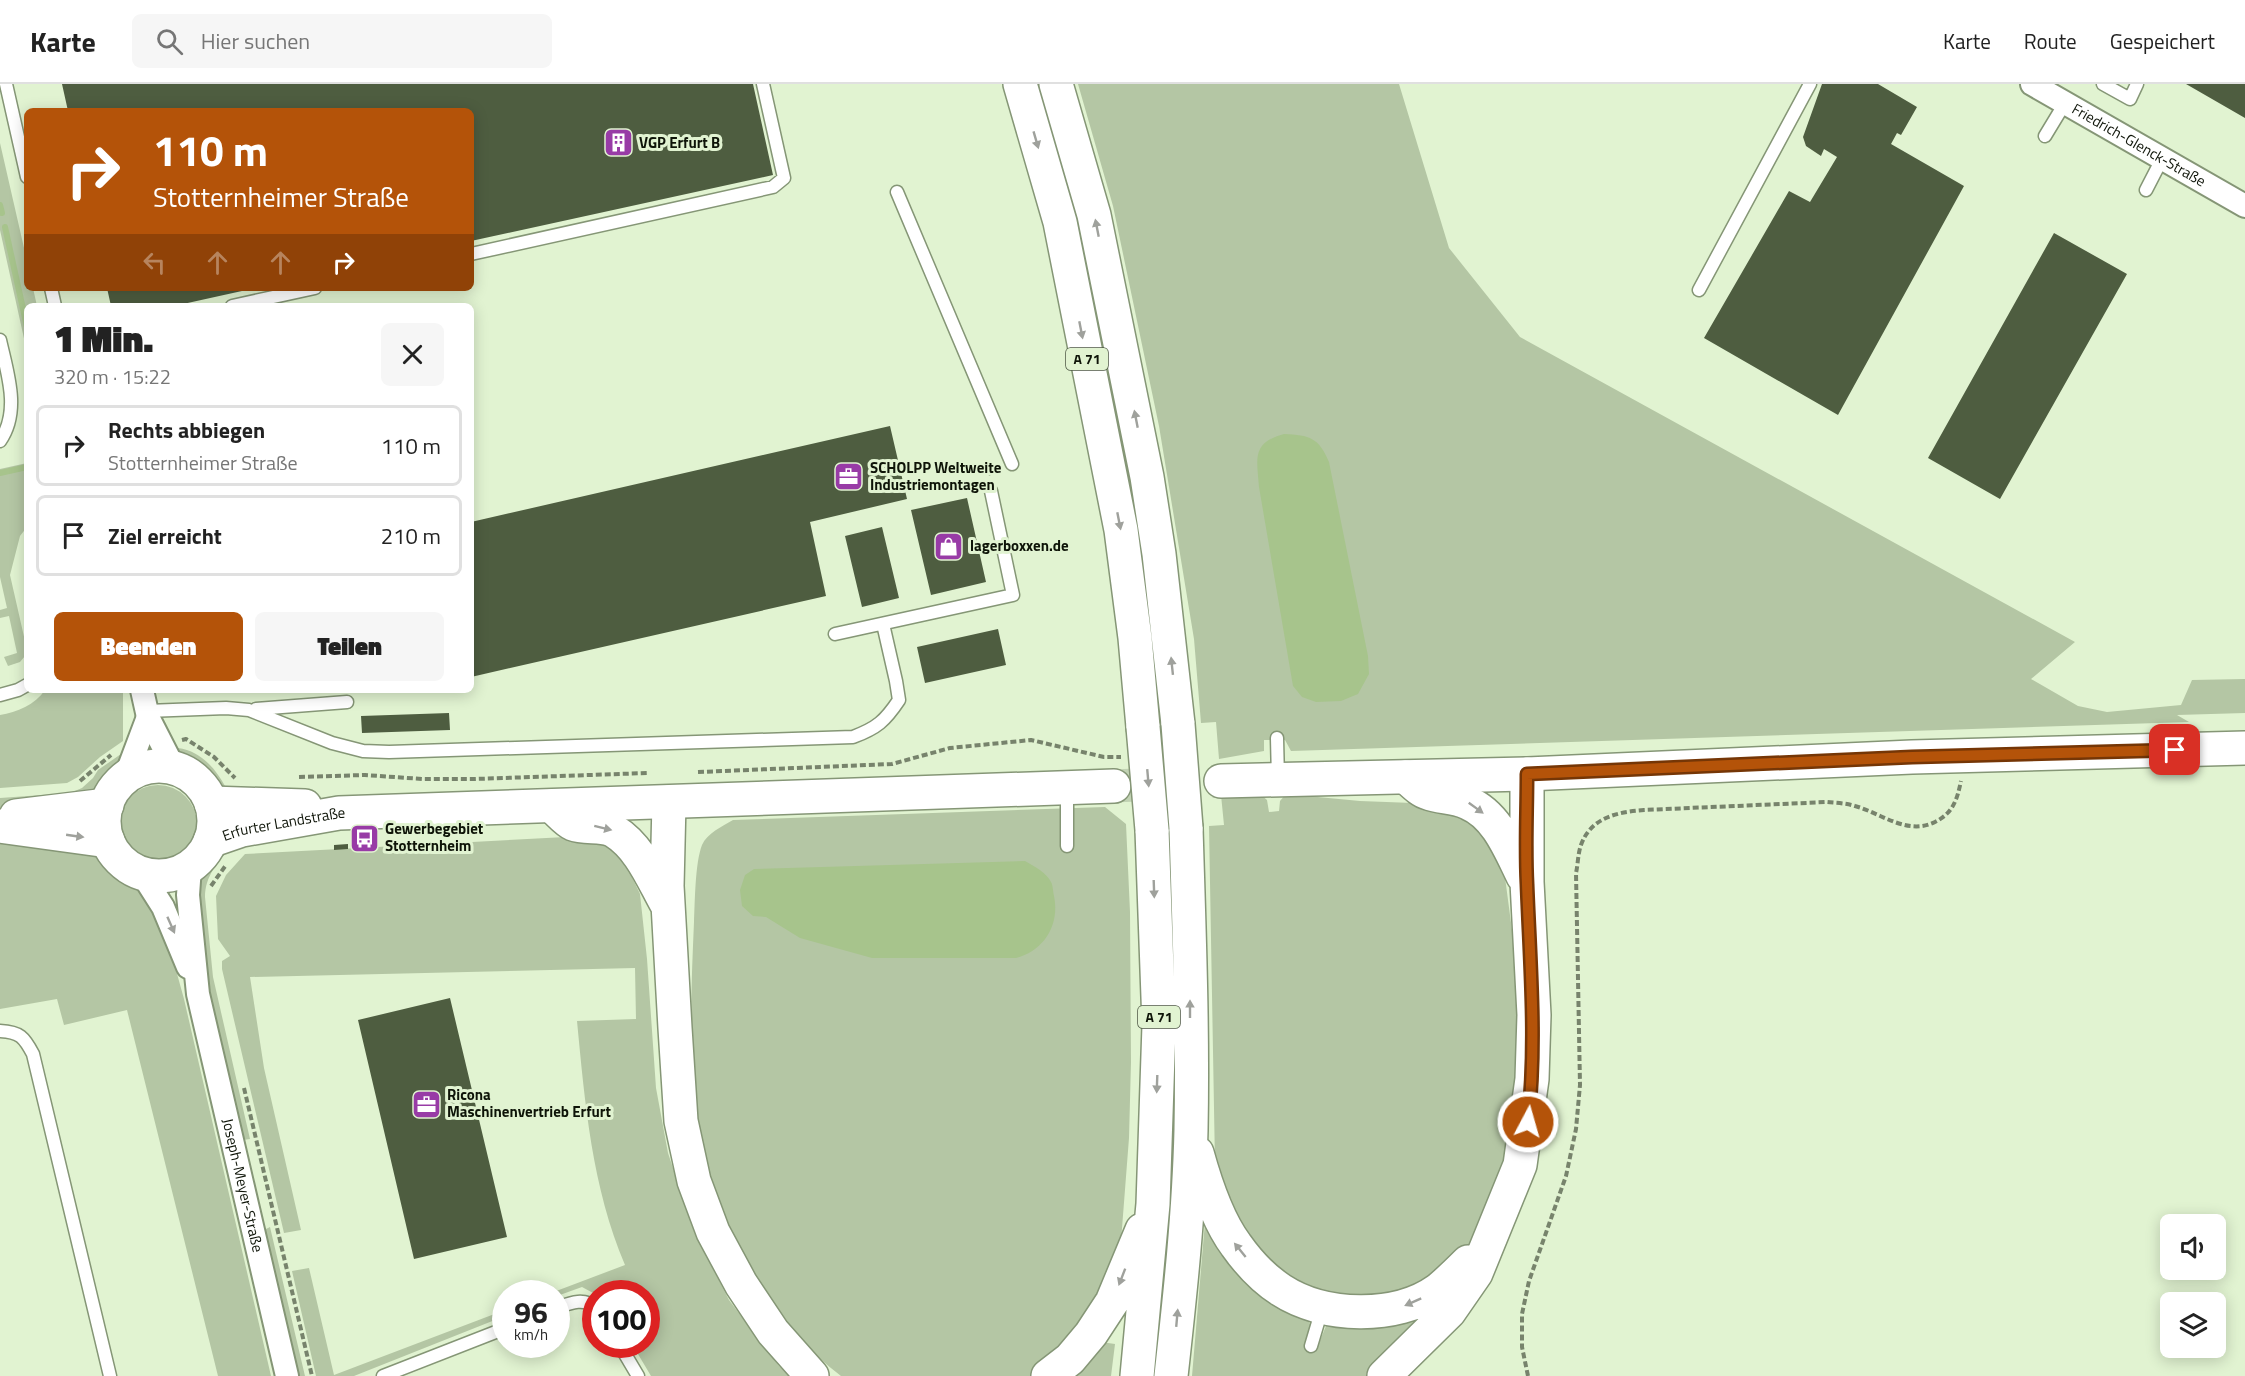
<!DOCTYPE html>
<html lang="de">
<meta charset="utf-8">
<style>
body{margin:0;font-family:"Titillium Web",sans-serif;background:#f6f6f6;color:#222;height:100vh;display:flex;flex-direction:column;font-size:22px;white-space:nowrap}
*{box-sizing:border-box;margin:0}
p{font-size:20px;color:#767676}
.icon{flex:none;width:33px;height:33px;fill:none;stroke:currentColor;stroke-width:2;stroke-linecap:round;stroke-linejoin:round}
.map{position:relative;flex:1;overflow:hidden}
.drawer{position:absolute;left:24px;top:219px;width:450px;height:390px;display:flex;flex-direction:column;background:#fff;border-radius:9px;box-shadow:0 3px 15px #0003}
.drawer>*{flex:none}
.hud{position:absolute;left:24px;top:24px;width:450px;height:183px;border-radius:9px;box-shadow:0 3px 15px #0003;background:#b45309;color:#fff;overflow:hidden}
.controls{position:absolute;left:2160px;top:1130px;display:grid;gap:12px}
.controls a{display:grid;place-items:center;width:66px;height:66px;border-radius:9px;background:#fff;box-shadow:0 3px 15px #0003;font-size:30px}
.speed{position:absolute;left:492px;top:1196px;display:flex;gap:12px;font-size:30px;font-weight:700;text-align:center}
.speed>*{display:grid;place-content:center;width:78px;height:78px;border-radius:50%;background:#fff;box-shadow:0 3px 15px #0003;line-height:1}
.speed small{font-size:15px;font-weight:400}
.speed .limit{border:9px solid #d22;background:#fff;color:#111}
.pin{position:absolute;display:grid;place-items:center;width:51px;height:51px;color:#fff;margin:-26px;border-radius:12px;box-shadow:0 3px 9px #0006}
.me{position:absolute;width:66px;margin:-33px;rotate:6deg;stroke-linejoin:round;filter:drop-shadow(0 0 4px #0008)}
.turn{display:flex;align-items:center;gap:21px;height:126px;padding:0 30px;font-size:27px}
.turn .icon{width:78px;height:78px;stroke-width:2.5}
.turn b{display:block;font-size:42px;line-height:51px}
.lanes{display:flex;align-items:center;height:57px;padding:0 30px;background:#0003;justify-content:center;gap:30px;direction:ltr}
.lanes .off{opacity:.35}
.round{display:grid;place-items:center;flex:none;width:63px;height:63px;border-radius:9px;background:#f6f6f6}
.headline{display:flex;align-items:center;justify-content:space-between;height:102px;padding:0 30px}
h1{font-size:36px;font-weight:800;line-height:45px}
.cta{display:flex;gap:12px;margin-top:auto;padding:12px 30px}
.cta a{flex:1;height:69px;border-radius:9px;background:#b45309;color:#fff;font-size:24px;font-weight:800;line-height:69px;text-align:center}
.cta a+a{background:#f6f6f6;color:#222}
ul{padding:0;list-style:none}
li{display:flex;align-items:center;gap:18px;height:81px;margin:0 12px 9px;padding:0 18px;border:3px solid #e0e0e0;border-radius:9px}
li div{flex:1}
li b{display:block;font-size:22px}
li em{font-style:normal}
header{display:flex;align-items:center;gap:36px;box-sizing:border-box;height:84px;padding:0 30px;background:#fff;border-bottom:2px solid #e0e0e0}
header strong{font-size:28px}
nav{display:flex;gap:33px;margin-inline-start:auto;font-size:21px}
.search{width:420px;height:54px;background:#f6f6f6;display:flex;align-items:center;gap:15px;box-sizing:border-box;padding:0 21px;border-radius:9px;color:#767676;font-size:22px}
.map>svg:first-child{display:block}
</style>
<header>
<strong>Karte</strong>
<div class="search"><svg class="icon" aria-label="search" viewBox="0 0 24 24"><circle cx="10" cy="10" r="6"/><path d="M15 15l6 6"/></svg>Hier suchen</div>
<nav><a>Karte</a><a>Route</a><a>Gespeichert</a></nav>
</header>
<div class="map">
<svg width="2245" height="1292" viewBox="0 0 2245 1292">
<rect width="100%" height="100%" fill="#e1f3d1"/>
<path fill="#b4c6a4" d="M 1078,0 L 1399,0 L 1449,164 L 1520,253 L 2075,558 L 2031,595 L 2078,622 L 2107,628 L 2181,621 L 2192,596 L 2245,595 L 2245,629 L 2177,631 L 2189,638 L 1291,667 L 1285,656 L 1264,656 L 1264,667 L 1219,675 L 1216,638 L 1201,639 L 1194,555 L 1159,342 L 1113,122 Z
M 0,59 L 27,177 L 27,204 L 33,204 L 37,222 L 27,222 L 27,268 L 0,146 Z
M 27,379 L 27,443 L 20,452 L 10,491 L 25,557 L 25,572 L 20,578 L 8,582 L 4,573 L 17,569 L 9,532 L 0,534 L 0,526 L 7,524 L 0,493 L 0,385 Z
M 45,606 L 123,606 L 123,657 L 100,673 L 78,693 L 67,699 L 0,704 L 0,631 C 17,628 35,621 45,606 Z
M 178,664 C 202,667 218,687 228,708 L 209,703 L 195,688 L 184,682 L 178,671 Z
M 121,670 C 114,720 39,721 0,723 L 0,714 L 70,709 L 82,704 L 93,694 L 98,686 Z
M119 740a39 39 0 1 1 78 0a39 39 0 1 1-78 0Z
M 1260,710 L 1267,716 L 1269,728 L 1279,727 L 1280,717 L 1286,710 L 1360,717 L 1439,720 L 1479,739 L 1503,778 L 1518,892 L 1520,954 L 1516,1033 L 1498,1106 L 1475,1154 L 1451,1180 L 1417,1207 L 1381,1218 L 1303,1210 L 1250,1168 L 1215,1080 L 1209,742 L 1224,741 L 1221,711 Z
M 1105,723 L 1126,740 L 1130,828 L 1131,978 L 1129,1054 L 1121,1157 L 1104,1214 L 1038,1288 L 1030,1292 L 841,1292 C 785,1250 746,1189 721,1125 C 685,1037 690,931 694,838 C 695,818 695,779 702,761 C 707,749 723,742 733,736 Z
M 585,752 L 621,770 L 640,810 L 647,875 L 656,1004 L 668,1069 L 695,1150 L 729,1216 L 779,1282 L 790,1292 L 651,1292 L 632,1260 L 646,1260 L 646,1209 L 595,1210 L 582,1203 L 557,1212 L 556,1209 L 551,1209 L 625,1181 C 592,1103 585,1020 577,937 L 636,935 L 635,884 L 250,893 L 264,984 L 301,1146 L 284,1149 L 222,885 L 222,877 L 230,872 L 218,855 L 216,812 L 226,791 L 245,770 Z
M 0,753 L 96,771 L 117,793 L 134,800 L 145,812 L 155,829 L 171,868 L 184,915 L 271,1292 L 218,1292 L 127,926 L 64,941 L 57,915 L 0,925 Z
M 231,763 C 218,778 205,792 205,813 L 213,893 L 250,1055 L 243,1056 C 226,981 205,907 200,830 C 200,819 196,803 199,793 C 203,777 217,769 231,763 Z
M 1205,1138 L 1308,1233 L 1311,1244 L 1305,1262 L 1316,1266 L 1326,1242 L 1335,1238 L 1442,1214 L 1379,1292 L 1192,1292 Z
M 270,1143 L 305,1292 L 299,1292 L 264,1146 Z
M 309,1184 L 334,1291 L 505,1226 L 505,1232 L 354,1292 L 316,1292 L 292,1187 Z
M 1101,1258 L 1115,1260 L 1111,1292 L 1069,1292 Z"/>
<path fill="#a7c48c" d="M 1284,350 C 1310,351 1319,354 1329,378 L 1368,572 L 1369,590 L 1358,610 L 1341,617 L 1316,618 L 1302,613 L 1293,602 L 1259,403 C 1257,375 1251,359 1284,350 Z
M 1025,777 C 1034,782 1047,789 1051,798 C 1053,801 1053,808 1054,812 C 1060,841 1044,867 1016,874 L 872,874 L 800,854 L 766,833 L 753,832 L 742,822 L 740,806 L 745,791 L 754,785 Z"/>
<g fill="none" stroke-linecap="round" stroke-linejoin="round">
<path stroke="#a7c48c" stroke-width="6" d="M 0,121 L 2,129
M 5,143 L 27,243
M 0,389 L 27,383"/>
</g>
<path fill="#4e5d40" d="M 62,0 L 753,0 L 773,91 L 471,157 L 471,27 L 68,27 Z
M 1822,0 L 1878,0 L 1917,23 L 1901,51 L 1897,49 L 1891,60 L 1964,102 L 1838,331 L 1704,254 L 1789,107 L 1810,118 L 1837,73 L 1824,65 L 1821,72 L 1806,62 L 1803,53 Z
M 2186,0 L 2245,0 L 2245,34 Z
M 2054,149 L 2127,190 L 2000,415 L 1928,374 Z
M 107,204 L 251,204 L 251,205 L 174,222 L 111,222 Z
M 890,342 L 907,415 L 810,438 L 826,512 L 471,593 L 471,438 Z
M 992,377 L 996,389 L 989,392 L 984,381 Z
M 967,414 L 986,498 L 931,511 L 911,426 Z
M 882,443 L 899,514 L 862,523 L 845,452 Z
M 998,545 L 1006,581 L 925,599 L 917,563 Z
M 449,629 L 450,646 L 362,649 L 361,632 Z
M 348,760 L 348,765 L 334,766 L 334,761 Z
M 450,914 L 507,1153 L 414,1175 L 358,936 Z"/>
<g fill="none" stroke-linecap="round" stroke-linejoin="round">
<path stroke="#c1d2b3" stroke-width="33" stroke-dasharray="33 16" stroke-linecap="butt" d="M 1114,702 L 1221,697"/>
<defs>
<path id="lane" d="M 6,0 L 27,93
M 2103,0 L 2130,15 L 2137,0
M 2045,52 L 2065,19
M 2146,106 L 2162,75
M 897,108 L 1012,380
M 471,170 L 773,103 L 784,94 L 763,0
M 51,204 L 55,222
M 1699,206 L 1810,0
M 232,222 L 315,204
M 0,256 C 7,288 21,327 0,357
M 835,550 L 1013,511 L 991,407
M 0,611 L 18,606 L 27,601
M 256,625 L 347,618
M 147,627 L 226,624 L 249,626 L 332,659 L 363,667 L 389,668 L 853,653 C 877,644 885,637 899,616 L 896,597 L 883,540
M 1277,654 L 1278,695
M 1067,706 L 1067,762
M 0,947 C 20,948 24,953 33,970 L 110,1292
M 556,1224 C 570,1219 584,1213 596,1224
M 619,1260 L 638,1292
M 1311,1262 L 1322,1225
M 383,1292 L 506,1244"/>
<g id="street">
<path id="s1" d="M 2032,0 L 2245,122"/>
<path d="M 142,606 L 148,633 L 174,684"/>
<path d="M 125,694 L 148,633"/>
<path id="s2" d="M 190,783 L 188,811 L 198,910 L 287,1292"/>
<path d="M 142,790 L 163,823 L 188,883"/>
</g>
<g id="secondary">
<circle cx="159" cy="737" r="55"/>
<path d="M 1221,697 L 1527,690 L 1912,673 L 2245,664"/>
<path d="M 211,719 L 305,722"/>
<path d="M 16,732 L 107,721"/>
<path d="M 0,742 L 108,757"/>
<path id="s3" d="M 210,757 L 242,746 L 339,729 L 1114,702"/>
</g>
<path id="highway" d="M 1020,0 L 1060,138 L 1121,446 L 1135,554 L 1143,643
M 1056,0 L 1094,131 L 1147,393 L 1159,470 L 1178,640
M 1406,693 C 1412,698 1420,707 1428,709 C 1440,714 1454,712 1468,719 C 1497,731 1510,766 1523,792
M 669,718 L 667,802 L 675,944 L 681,1037 L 694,1097 L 713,1148 L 741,1200 L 773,1248 L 812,1292
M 552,722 C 558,727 566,737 573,740 C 586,745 602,740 614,747 C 640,763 652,794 666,819
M 1197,1069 C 1205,1098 1218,1137 1236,1161 C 1248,1178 1264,1195 1281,1206 C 1324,1234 1396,1236 1438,1206 C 1449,1197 1459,1187 1468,1178
M 1048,1292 L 1070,1275 L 1091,1250 L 1112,1218 L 1142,1146
M 1137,1292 L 1153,1120 L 1159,941 L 1152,746
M 1171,1292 C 1180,1211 1189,1128 1191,1046 C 1193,945 1189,845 1186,744
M 1384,1292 L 1449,1228 L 1476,1189 L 1520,1081 L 1532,995 L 1534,931 L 1527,798 L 1527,690"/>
</defs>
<use href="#lane" stroke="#859676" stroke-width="15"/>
<use href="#street" stroke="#859676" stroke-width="26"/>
<use href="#secondary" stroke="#859676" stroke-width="36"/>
<use href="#highway" stroke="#859676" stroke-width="36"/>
<path stroke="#77836c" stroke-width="4" stroke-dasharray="6 3" stroke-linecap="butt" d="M 182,656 L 186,655 L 214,673 L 235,694
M 698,688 L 892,680 L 950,664 L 1031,656 L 1104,673 L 1121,673
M 299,693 L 365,691 L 423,695 L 474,695 L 648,689
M 80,697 L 111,671
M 211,802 L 226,781
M 244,1004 L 312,1292
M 1528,1292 L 1522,1263 L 1522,1230 L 1529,1197 L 1566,1092 L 1576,1045 L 1580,1001 L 1576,789 C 1578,780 1578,769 1581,761 C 1591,733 1618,728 1644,726 L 1827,718 C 1836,719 1846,719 1855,722 C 1881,729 1907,752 1935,738 C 1953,729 1957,716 1961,697"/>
<use href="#lane" stroke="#fff" stroke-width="12"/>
<use href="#street" stroke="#fff" stroke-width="22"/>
<use href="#secondary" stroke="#fff" stroke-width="33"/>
<use href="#highway" stroke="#fff" stroke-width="33"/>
<defs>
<path id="highway-bridge" d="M 1178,640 L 1186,744
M 1143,643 L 1152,746"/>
</defs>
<use href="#highway-bridge" stroke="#859676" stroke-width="36" stroke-linecap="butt"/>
<use href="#highway-bridge" stroke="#fff" stroke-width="33"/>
</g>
<defs><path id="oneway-solid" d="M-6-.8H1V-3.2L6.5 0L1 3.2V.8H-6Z" transform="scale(1.5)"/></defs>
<g fill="#9fa19c">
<use href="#oneway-solid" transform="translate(1036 56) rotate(74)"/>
<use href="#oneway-solid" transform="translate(1097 144) rotate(-101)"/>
<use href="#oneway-solid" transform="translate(1081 246) rotate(79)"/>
<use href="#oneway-solid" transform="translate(1136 335) rotate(-101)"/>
<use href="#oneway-solid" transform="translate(1119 437) rotate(79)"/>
<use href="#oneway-solid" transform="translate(1172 582) rotate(-96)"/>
<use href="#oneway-solid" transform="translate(1148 694) rotate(85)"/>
<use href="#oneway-solid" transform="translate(1476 724) rotate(36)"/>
<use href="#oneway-solid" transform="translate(603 744) rotate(14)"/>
<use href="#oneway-solid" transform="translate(75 752) rotate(8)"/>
<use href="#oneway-solid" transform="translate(1154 805) rotate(88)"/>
<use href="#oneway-solid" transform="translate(171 841) rotate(66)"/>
<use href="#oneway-solid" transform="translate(1190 925) rotate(-90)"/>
<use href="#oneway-solid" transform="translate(1157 1000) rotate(92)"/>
<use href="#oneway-solid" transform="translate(1240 1166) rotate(-129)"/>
<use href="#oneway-solid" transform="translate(1122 1193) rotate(111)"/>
<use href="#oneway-solid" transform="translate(1413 1218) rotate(156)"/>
<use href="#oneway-solid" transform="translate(1177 1234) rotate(-85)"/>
</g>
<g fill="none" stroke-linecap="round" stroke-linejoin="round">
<defs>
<path id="route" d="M 1528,1038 C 1537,958 1530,880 1527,800 C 1525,763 1527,726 1527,690 L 1912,673 L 2175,666"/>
</defs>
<use href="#route" stroke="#753606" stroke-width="15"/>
<use href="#route" stroke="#b45309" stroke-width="10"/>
</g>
<defs>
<symbol id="building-square" viewBox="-11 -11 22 22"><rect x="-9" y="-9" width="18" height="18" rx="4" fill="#983ba6" stroke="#e1f3d1"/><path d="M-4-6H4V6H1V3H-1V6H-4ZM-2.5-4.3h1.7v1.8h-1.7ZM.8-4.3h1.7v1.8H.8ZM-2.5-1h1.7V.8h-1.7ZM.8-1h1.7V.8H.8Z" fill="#fff"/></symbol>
<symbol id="office-square" viewBox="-11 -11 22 22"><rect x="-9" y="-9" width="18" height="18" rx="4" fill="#983ba6" stroke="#e1f3d1"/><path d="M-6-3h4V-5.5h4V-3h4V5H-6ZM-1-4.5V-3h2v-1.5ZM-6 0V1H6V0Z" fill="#fff"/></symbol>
<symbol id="shop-square" viewBox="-11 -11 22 22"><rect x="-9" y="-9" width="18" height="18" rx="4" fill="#983ba6" stroke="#e1f3d1"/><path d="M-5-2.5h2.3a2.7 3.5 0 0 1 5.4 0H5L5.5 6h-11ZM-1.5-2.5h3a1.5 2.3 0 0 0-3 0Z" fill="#fff"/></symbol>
<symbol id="bus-square" viewBox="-11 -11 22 22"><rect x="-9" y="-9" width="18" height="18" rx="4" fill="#983ba6" stroke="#e1f3d1"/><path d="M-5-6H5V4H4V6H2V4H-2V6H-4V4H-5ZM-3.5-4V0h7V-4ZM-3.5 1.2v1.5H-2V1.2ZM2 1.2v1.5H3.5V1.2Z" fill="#fff"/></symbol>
</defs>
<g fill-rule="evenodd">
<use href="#building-square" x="602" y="42" width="33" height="33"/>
<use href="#office-square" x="832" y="376" width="33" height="33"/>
<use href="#shop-square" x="932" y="446" width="33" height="33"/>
<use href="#bus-square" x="348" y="738" width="33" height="33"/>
<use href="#office-square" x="410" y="1004" width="33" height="33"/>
</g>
<g text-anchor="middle" stroke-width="6" stroke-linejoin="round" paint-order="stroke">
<g fill="#e1f3d1" stroke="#4d5744" stroke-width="1.5">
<rect x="1066" y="264" width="42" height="22" rx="4.5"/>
<rect x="1138" y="922" width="42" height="22" rx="4.5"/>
</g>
<g font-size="14" font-weight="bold" fill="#0e1408">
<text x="1087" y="280">A 71</text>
<text x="1159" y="938">A 71</text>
</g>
<g font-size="15" font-weight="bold" fill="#0e1408" stroke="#e1f3d1" text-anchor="start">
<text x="639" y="64">VGP Erfurt B</text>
<text x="870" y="389">SCHOLPP Weltweite<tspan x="870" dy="17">Industriemontagen</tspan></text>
<text x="970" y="467">lagerboxxen.de</text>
<text x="385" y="750">Gewerbegebiet<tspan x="385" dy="17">Stotternheim</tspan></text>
<text x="447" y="1016">Ricona<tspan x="447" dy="17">Maschinenvertrieb Erfurt</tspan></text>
</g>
<g font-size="15" fill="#0e1408" stroke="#e1f3d1">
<text dy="5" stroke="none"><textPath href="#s1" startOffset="123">Friedrich-Glenck-Straße</textPath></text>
<text dy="5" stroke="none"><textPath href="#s3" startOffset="76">Erfurter Landstraße</textPath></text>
<text dy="5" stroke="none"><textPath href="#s2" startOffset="324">Joseph-Meyer-Straße</textPath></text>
</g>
</g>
</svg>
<div class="controls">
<a><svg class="icon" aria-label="sound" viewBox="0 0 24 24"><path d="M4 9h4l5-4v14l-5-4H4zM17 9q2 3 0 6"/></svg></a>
<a><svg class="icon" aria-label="layers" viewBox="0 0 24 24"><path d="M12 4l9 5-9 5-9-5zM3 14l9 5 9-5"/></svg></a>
</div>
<div class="speed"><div>96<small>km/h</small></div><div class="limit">100</div></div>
<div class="pin" style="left:2175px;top:666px;background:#d93025"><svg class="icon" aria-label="arrive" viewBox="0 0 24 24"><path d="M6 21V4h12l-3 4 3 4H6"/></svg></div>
<svg class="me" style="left:1528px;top:1038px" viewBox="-20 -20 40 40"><circle r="17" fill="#b45309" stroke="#fff" stroke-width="3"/><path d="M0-11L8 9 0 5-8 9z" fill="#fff"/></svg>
<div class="hud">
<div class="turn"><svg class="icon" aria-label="right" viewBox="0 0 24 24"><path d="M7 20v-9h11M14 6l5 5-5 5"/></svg><div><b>110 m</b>Stotternheimer Straße</div></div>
<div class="lanes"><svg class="icon off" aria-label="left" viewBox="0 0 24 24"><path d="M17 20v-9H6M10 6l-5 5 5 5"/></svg><svg class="icon off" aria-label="ahead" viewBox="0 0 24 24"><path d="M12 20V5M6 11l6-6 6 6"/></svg><svg class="icon off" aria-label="ahead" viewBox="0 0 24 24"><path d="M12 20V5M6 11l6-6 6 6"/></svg><svg class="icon" aria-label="right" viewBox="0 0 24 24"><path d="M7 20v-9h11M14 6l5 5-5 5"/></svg></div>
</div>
<section class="drawer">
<div class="headline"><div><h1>1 Min.</h1><p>320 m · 15:22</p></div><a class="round"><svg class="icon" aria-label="close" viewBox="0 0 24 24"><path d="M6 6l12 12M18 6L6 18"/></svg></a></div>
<ul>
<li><svg class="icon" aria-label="right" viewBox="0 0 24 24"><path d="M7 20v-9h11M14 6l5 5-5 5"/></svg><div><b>Rechts abbiegen</b><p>Stotternheimer Straße</p></div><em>110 m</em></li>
<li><svg class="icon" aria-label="arrive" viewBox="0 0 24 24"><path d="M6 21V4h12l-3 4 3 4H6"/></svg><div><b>Ziel erreicht</b></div><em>210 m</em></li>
</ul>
<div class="cta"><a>Beenden</a><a>Teilen</a></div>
</section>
</div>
